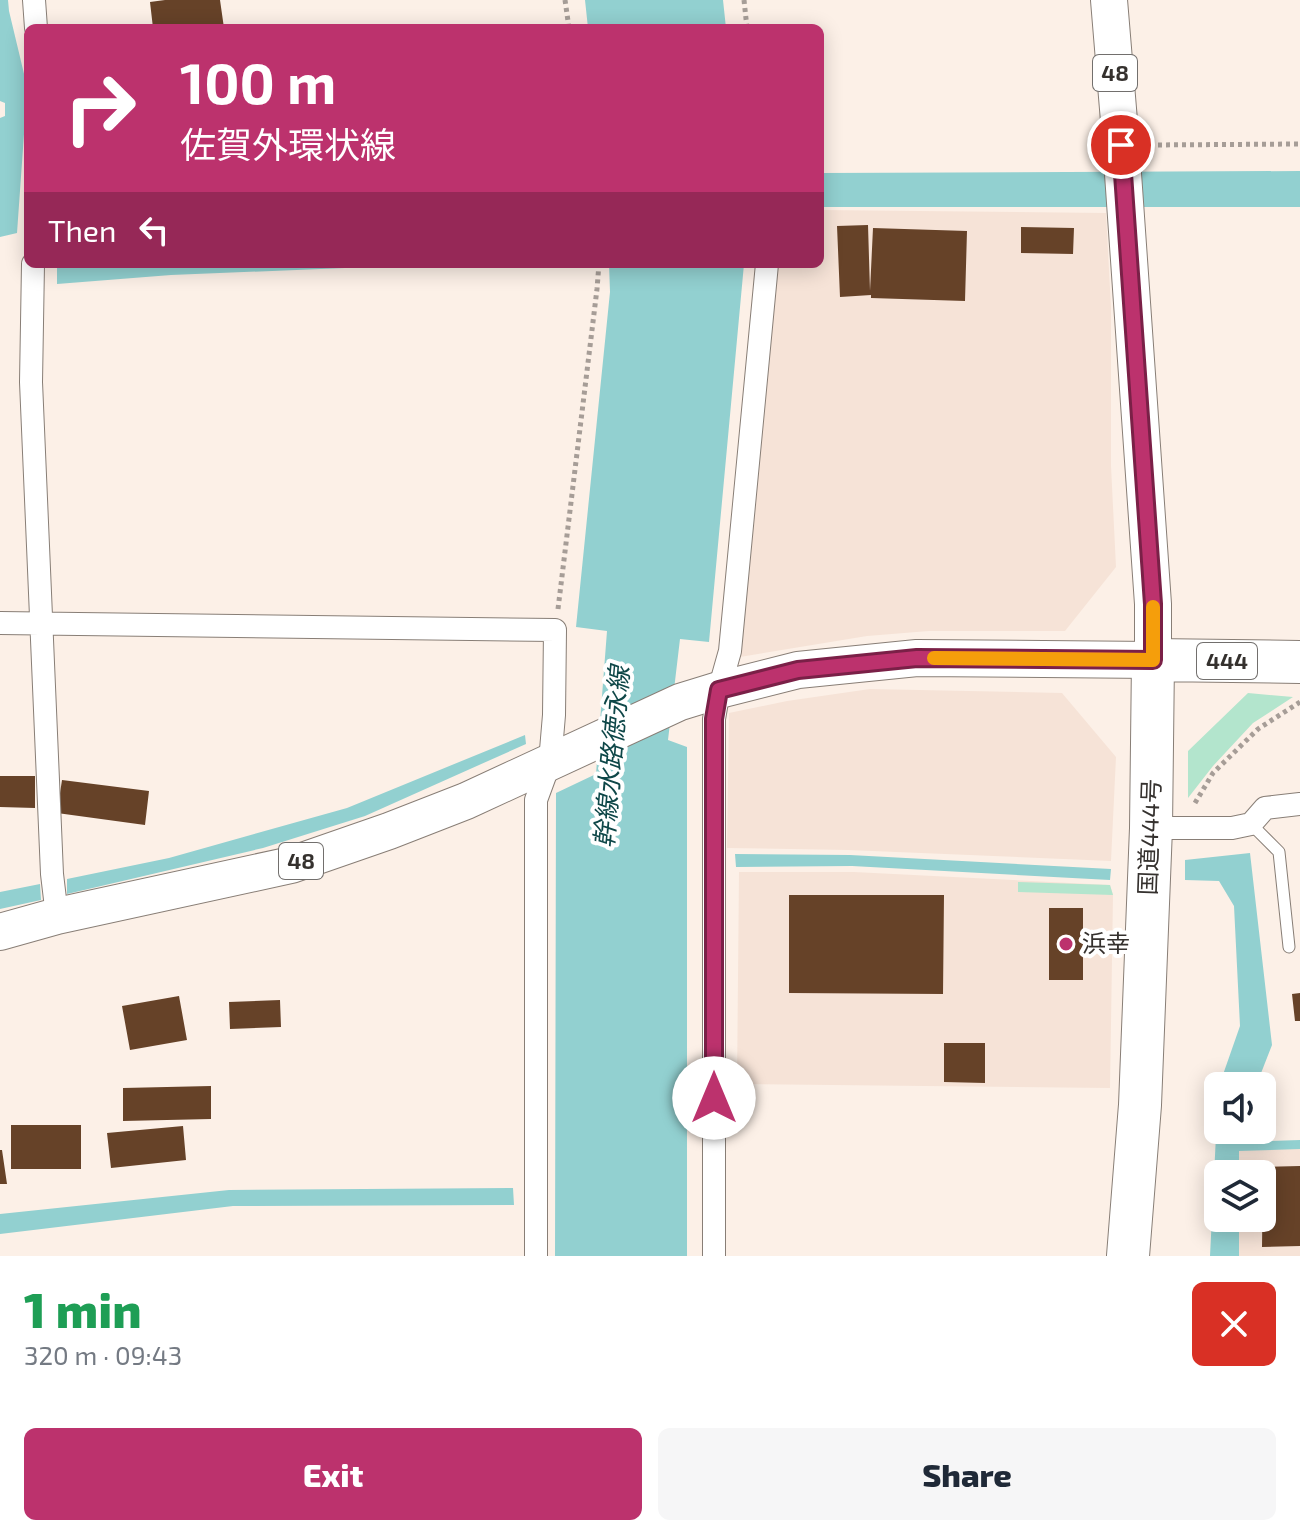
<!DOCTYPE html>
<meta charset="utf-8">
<style>
body{margin:0;font-family:"Exo 2","Noto Sans JP",sans-serif;background:#f6f6f7;color:#1f2937;height:100vh;display:flex;flex-direction:column;font-size:30px;white-space:nowrap}
*{box-sizing:border-box;margin:0}
p{font-size:26px;color:#747a83}
.icon{flex:none;width:44px;height:44px;fill:none;stroke:currentColor;stroke-width:2;stroke-linecap:round;stroke-linejoin:round}
.map{position:relative;height:1256px;overflow:hidden}
.sheet{display:flex;flex-direction:column;background:#fff;flex:1}
.sheet>*{flex:none}
.banner{position:absolute;left:24px;top:24px;width:800px;height:244px;border-radius:12px;box-shadow:0 4px 20px #0003;background:#bc326d;color:#fff;overflow:hidden}
.controls{position:absolute;left:1204px;top:1072px;display:grid;gap:16px}
.controls a{display:grid;place-items:center;width:72px;height:72px;border-radius:12px;background:#fff;box-shadow:0 4px 20px #0003;font-size:40px}
.pin{position:absolute;display:grid;place-items:center;width:68px;height:68px;color:#fff;margin:-34px;border:4px solid #fff;border-radius:50%;box-shadow:0 2px 8px #0007}
.me{position:absolute;width:88px;margin:-44px;rotate:0deg;stroke-linejoin:round;filter:drop-shadow(0 0 6px #0008)}
.turn{display:flex;align-items:center;gap:28px;height:168px;padding:0 24px;font-size:36px}
.turn .icon{width:104px;height:104px;stroke-width:2.5}
.turn b{display:block;font-size:56px;line-height:68px}
.then{display:flex;align-items:center;height:76px;padding:0 24px;background:#0003;gap:16px;font-size:30px}
.round{display:grid;place-items:center;flex:none;width:84px;height:84px;border-radius:12px;background:#f6f6f7}
.headline{display:flex;align-items:center;justify-content:space-between;height:136px;padding:0 24px}
h1{font-size:48px;font-weight:800;line-height:60px;color:#1e9e55}
.primary-button{display:flex;gap:16px;margin-top:auto;padding:16px 24px}
.primary-button a{flex:1;height:92px;border-radius:12px;background:#bc326d;color:#fff;font-size:32px;font-weight:800;line-height:92px;text-align:center}
.primary-button a+a{background:#f6f6f7;color:#1f2937}
.map>svg:first-child{display:block}
</style>
<div class="map">
<svg width="1300" height="1256" viewBox="0 0 1300 1256">
<rect width="100%" height="100%" fill="#fcf0e7"/>
<path fill="#f6e3d7" d="M 820,210 L 1106,213 L 1111,308 L 1111,466 L 1116,567 L 1065,631 L 929,631 L 867,636 L 740,657 L 759,457 L 771,264 L 820,264 Z
M 870,689 L 1062,693 L 1116,757 L 1111,861 L 848,850 L 727,848 L 729,713 L 787,701 Z
M 739,872 L 854,872 L 1110,885 L 1113,895 L 1110,1088 L 737,1084 Z
M 1300,1145 L 1300,1256 L 1225,1256 L 1226,1218 L 1262,1218 L 1262,1174 L 1227,1174 L 1227,1147 Z"/>
<path fill="#b3e5cd" d="M 1248,693 L 1293,697 L 1253,723 L 1213,766 L 1188,798 L 1188,751 Z
M 1018,882 L 1110,885 L 1113,895 L 1018,892 Z"/>
<path fill="#92d0d0" d="M 0,0 L 8,0 L 9,11 L 25,78 L 25,120 L 17,233 L 0,237 L 0,118 L 5,116 L 5,103 L 0,101 Z
M 585,0 L 723,0 L 726,28 L 588,28 Z
M 1300,171 L 1300,207 L 820,207 L 820,173 Z
M 57,264 L 442,264 L 171,275 L 57,284 Z
M 609,264 L 744,264 L 709,642 L 680,639 L 668,740 L 687,747 L 687,1256 L 555,1256 L 556,793 L 596,774 L 607,631 L 576,627 L 610,292 Z
M 525,735 L 526,744 L 365,816 L 263,848 L 67,894 L 67,879 L 169,858 L 347,808 Z
M 1250,853 L 1272,1045 L 1256,1086 L 1219,1086 L 1240,1026 L 1234,906 L 1219,881 L 1185,880 L 1185,860 Z
M 735,854 L 850,855 L 1111,869 L 1110,880 L 852,866 L 736,867 Z
M 40,884 L 41,900 L 0,909 L 0,892 Z
M 1218,1095 L 1218,1130 L 1240,1130 L 1238,1142 L 1300,1140 L 1300,1149 L 1239,1151 L 1239,1174 L 1218,1174 L 1218,1218 L 1239,1218 L 1239,1256 L 1210,1256 Z
M 513,1188 L 514,1205 L 233,1206 L 0,1234 L 0,1214 L 229,1190 Z"/>
<path fill="#664228" d="M 165,0 L 220,0 L 224,28 L 153,28 L 150,2 Z
M 868,225 L 870,291 L 873,228 L 967,231 L 965,301 L 871,298 L 871,295 L 840,297 L 837,226 Z
M 1021,227 L 1074,228 L 1073,254 L 1021,253 Z
M 0,776 L 35,776 L 35,808 L 0,807 Z
M 62,780 L 149,791 L 145,825 L 57,813 Z
M 789,895 L 944,895 L 943,994 L 789,993 Z
M 1049,908 L 1083,908 L 1083,980 L 1049,980 Z
M 1300,993 L 1300,1021 L 1295,1021 L 1292,994 Z
M 179,996 L 187,1040 L 130,1050 L 122,1006 Z
M 280,1000 L 281,1027 L 230,1029 L 229,1002 Z
M 944,1043 L 985,1043 L 985,1083 L 944,1082 Z
M 211,1086 L 211,1119 L 123,1121 L 123,1088 Z
M 11,1125 L 81,1125 L 81,1169 L 11,1169 Z
M 183,1126 L 186,1160 L 111,1168 L 107,1133 Z
M 0,1150 L 2,1150 L 7,1184 L 0,1184 Z
M 1300,1166 L 1300,1246 L 1262,1247 L 1263,1167 Z"/>
<g fill="none" stroke-linecap="round" stroke-linejoin="round">
<defs>
<path id="lane" d="M 1251,824 L 1279,852 L 1289,947"/>
<path id="street" d="M 34,0 L 36,28
M 33,264 L 31,382 L 52,874 L 57,916
M 0,623 L 555,630 L 554,715 L 550,762 L 536,800 L 536,1256
M 1151,828 L 1232,828 L 1251,824 L 1265,808 L 1300,804
M 714,1256 L 714,719 L 719,690 L 730,651 L 767,264"/>
<path id="primary" d="M 0,932 L 57,916 L 291,865 L 389,831 L 466,801 L 680,702 L 719,690 L 798,670 L 917,658 L 1153,660 L 1153,604 L 1121,145 L 1109,0"/>
<path id="highway" d="M 1128,1256 L 1140,1105 L 1151,828 L 1153,660 L 1300,662"/>
</defs>
<use href="#lane" stroke="#887e76" stroke-width="13"/>
<use href="#street" stroke="#887e76" stroke-width="24"/>
<use href="#primary" stroke="#887e76" stroke-width="38"/>
<use href="#highway" stroke="#887e76" stroke-width="44"/>
<path stroke="#a69d97" stroke-width="5" stroke-dasharray="4 4" stroke-linecap="butt" d="M 565,0 L 569,28
M 744,0 L 747,28
M 1150,145 L 1300,144
M 558,609 L 597,289 L 599,264
M 1195,803 L 1213,773 L 1258,729 L 1300,702"/>
<use href="#lane" stroke="#fff" stroke-width="11"/>
<use href="#street" stroke="#fff" stroke-width="22"/>
<use href="#primary" stroke="#fff" stroke-width="36"/>
<use href="#highway" stroke="#fff" stroke-width="42"/>
</g>
<g fill="none" stroke-linecap="round" stroke-linejoin="round">
<defs>
<path id="route" d="M 714,1098 L 714,719 L 719,690 L 798,670 L 917,658 L 1153,660 L 1153,604 L 1121,145"/>
</defs>
<use href="#route" stroke="#7a2047" stroke-width="20"/>
<use href="#route" stroke="#bc326d" stroke-width="14"/>
<path stroke="#f59e0b" stroke-width="14" d="M 934,658 L 1153,660 L 1153,607"/>
</g>
<circle fill="#bc326d" stroke="#fff" stroke-width="3" cx="1066" cy="944" r="8"/>
<g text-anchor="middle" stroke-width="8" stroke-linejoin="round" paint-order="stroke">
<g fill="#fff" stroke="#726f6d" stroke-width="2">
<rect x="1093" y="55" width="44" height="36" rx="6"/>
<rect x="1197" y="643" width="60" height="36" rx="6"/>
<rect x="279" y="843" width="44" height="36" rx="6"/>
</g>
<g font-size="22" font-weight="bold" fill="#35312e">
<text x="1115" y="81">48</text>
<text x="1227" y="669">444</text>
<text x="301" y="869">48</text>
</g>
<g font-size="24" fill="#35312e" stroke="#fff">
<text transform="translate(1150 837) rotate(-88)" y="8">国道444号</text>
</g>
<g font-size="24" fill="#35312e" stroke="#fff" text-anchor="start">
<text x="1082" y="952">浜幸</text>
</g>
<g font-size="26" font-style="italic" fill="#0e4748" stroke="#fff">
<text transform="translate(612 757) rotate(-85)" y="9">幹線水路徳永線</text>
</g>
</g>
</svg>
<div class="controls">
<a><svg class="icon" aria-label="sound" viewBox="0 0 24 24"><path d="M4 9h4l5-4v14l-5-4H4zM17 9q2 3 0 6"/></svg></a>
<a><svg class="icon" aria-label="layers" viewBox="0 0 24 24"><path d="M12 4l9 5-9 5-9-5zM3 14l9 5 9-5"/></svg></a>
</div>
<div class="pin" style="left:1121px;top:145px;background:#d93025"><svg class="icon" aria-label="arrive" viewBox="0 0 24 24"><path d="M6 21V4h12l-3 4 3 4H6"/></svg></div>
<svg class="me" style="left:714px;top:1098px" viewBox="-20 -20 40 40"><circle r="19" fill="#fff"/><path d="M0-13L10 11 0 6-10 11z" fill="#bc326d"/></svg>
<div class="banner">
<div class="turn"><svg class="icon" aria-label="right" viewBox="0 0 24 24"><path d="M7 20v-9h11M14 6l5 5-5 5"/></svg><div><b>100 m</b>佐賀外環状線</div></div>
<div class="then">Then<svg class="icon" aria-label="left" viewBox="0 0 24 24"><path d="M17 20v-9H6M10 6l-5 5 5 5"/></svg></div>
</div>
</div>
<section class="sheet">
<div class="headline"><div><h1>1 min</h1><p>320 m · 09:43</p></div><a class="round" style="background:#d93025;color:#fff"><svg class="icon" aria-label="close" viewBox="0 0 24 24"><path d="M6 6l12 12M18 6L6 18"/></svg></a></div>
<div class="primary-button"><a>Exit</a><a>Share</a></div>
</section>
